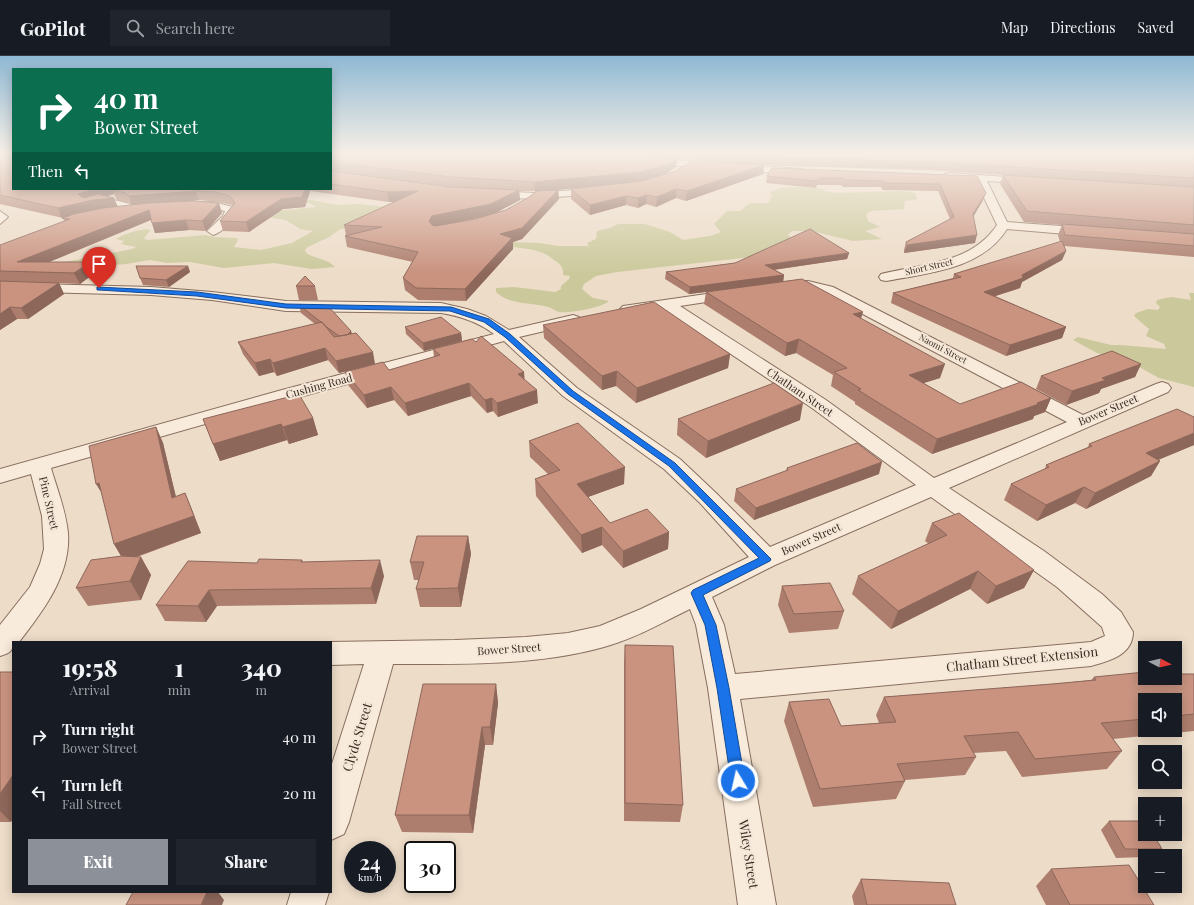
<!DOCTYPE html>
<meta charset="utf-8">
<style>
body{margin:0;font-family:"Playfair Display",serif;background:#20242c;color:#f1f3f6;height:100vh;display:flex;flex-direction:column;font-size:15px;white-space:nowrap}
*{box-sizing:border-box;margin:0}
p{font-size:13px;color:#9ea1a6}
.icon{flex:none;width:22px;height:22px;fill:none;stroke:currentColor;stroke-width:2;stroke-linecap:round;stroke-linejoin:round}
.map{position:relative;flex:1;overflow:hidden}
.details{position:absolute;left:12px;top:585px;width:320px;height:252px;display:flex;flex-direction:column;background:#171b24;border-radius:0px;box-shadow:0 2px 10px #0003}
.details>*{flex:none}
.hud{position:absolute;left:12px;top:12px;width:320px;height:122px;border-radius:0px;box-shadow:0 2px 10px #0003;background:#0b6e4f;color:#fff;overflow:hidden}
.needle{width:26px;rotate:97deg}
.controls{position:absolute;left:1138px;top:585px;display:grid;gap:8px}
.controls a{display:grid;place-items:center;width:44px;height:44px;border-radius:0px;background:#171b24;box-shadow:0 2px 10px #0003;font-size:20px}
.speed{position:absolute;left:344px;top:785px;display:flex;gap:8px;font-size:20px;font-weight:700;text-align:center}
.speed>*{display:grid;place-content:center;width:52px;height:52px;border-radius:50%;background:#171b24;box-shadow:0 2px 10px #0003;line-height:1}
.speed small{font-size:10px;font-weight:400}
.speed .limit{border:2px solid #111;border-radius:6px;background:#fff;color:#111}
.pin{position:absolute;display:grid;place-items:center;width:34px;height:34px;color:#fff;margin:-41px -17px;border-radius:50% 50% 50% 0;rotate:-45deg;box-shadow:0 0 4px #0007}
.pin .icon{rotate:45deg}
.me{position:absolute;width:44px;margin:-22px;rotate:351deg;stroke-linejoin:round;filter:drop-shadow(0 0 3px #0008)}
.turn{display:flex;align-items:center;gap:14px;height:84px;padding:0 16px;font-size:18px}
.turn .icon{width:52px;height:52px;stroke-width:2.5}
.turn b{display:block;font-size:28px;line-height:34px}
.then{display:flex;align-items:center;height:38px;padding:0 16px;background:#0003;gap:8px;font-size:15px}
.eta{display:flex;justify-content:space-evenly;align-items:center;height:68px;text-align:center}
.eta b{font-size:24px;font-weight:800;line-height:28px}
.primary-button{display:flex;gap:8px;margin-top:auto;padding:8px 16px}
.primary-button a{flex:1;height:46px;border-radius:0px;background:#8c9099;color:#fff;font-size:16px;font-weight:800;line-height:46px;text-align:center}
.primary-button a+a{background:#20242c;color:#f1f3f6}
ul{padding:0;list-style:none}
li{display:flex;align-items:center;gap:12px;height:56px;padding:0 16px}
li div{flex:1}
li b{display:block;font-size:15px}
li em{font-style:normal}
header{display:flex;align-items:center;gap:24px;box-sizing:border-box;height:56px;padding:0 20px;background:#171b24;border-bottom:1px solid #363941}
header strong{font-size:19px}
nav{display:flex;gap:22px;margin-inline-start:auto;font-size:14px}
.search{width:280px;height:36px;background:#20242c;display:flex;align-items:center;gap:10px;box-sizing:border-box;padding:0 14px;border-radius:0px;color:#9ea1a6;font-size:15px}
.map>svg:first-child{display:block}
</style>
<header>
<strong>GoPilot</strong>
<div class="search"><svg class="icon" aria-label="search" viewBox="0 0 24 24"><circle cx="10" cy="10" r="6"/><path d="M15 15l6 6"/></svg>Search here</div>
<nav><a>Map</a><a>Directions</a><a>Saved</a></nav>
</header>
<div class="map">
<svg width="1194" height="849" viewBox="0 0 1194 849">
<rect width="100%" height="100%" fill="#eddcc8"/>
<path fill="#cbc99c" d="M 798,131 L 823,133 L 826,136 L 839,137 L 900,135 L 915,137 L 917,143 L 905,145 L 904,153 L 871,155 L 866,158 L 868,165 L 880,171 L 865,175 L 882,183 L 853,185 L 812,175 L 792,175 L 788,179 L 791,182 L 751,201 L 617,216 L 596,220 L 584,228 L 582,233 L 593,242 L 609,245 C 604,251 568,258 559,256 C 555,255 552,252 548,251 C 530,246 509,249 496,236 L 496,232 L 514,231 L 555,236 L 561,233 L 561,230 L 569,223 L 570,220 L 563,219 C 564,211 560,208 554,204 C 541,192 525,193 507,190 L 509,186 L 539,187 L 559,190 L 589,190 L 587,187 L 596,183 L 597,175 L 610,172 L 618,168 L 645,168 L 670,176 L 683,184 L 710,180 L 721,176 L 714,168 L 727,155 L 740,155 L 750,147 L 768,147 L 772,141 L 770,136 L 780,132 Z
M 302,144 L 310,144 L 339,149 L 360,148 L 402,153 L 339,174 L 329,181 L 306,192 L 305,195 C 310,203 326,201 335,211 L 312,213 L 274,207 L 224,212 L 190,206 L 167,207 L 150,204 L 126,208 L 77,212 L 60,207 L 132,193 L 136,191 L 121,188 L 124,185 L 116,183 C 126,177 137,174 148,173 L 150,175 L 144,182 L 147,184 L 205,179 L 215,181 L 237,182 L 238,184 L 234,191 L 261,194 L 292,187 L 313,175 L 300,173 L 286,164 L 266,161 L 264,156 L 317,151 Z
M 1189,237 L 1194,237 L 1194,331 L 1159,322 L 1141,312 L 1097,297 L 1073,284 L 1078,281 L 1111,289 L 1121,289 L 1166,293 L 1164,288 L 1146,280 L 1149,273 L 1134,260 L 1136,257 L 1148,253 L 1158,254 L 1160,251 L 1156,247 L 1157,244 L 1171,241 L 1191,244 Z"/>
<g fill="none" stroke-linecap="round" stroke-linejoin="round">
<defs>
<path id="lane" d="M 102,141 L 130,148 L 130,155 L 126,158 L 123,157 L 122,151 L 99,146 L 99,142 Z
M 0,155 L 8,161 L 0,168 Z"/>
<path id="street" d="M 646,102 L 801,113 L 806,116 L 801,119 L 643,107 L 643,103 Z
M 949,117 L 1035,123 L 1036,125 L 1035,127 L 1031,128 L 987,125 L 1007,166 L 1089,172 L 1095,176 L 1089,180 L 1007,173 C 982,213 929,217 886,225 L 881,224 L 879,221 L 881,218 C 922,208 971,208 997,169 L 976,125 L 945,122 L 944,120 L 945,118 Z
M 601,132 L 606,135 L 605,137 L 534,143 L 490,141 L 485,138 L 490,135 L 534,137 Z
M 213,146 L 233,151 L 237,156 C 232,165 223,176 213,179 L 207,175 L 223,160 L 225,155 L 213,152 L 189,153 L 183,150 L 189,147 Z
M 808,225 L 833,231 L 1083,359 L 1156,328 L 1162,326 L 1168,328 L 1171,332 L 1168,336 L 949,432 L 1044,495 L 1102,538 L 1121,556 L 1133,576 C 1133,599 1109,605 1091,610 L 740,643 L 776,849 L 738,849 L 708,632 L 696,569 L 690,553 C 663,566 634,583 604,591 C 536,610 463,608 393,608 L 349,766 L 344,778 L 331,784 L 331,711 L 364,608 L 331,609 L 331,586 L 329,586 L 455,584 L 526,581 L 568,577 L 600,570 L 641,553 L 749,501 L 700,447 L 664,413 L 563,340 L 504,285 L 296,342 L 51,412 C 57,433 66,455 68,477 C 71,519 43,555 19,586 L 13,586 C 13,596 9,597 0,600 L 0,569 L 30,531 L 40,508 L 44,493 L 42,460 L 31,418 L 0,427 L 0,413 L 282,334 L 494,278 C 478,266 460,260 441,257 L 286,255 L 212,244 L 151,239 L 0,235 L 0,227 L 151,231 L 212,236 L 286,245 L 441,247 L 467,253 L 486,260 L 509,274 L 573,259 L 579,261 L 581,264 L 579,267 L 519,281 L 577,332 L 680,403 L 716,437 L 770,491 L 916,429 L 812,352 L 663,253 L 628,258 L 623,256 L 620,253 L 623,250 L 734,234 L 739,235 L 741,238 L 739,241 L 680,250 L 826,344 L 934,422 L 1067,366 L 823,237 L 808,233 L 779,234 L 777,231 L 779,228 ZM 931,441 L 1057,531 L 1102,571 L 1105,580 L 1091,586 L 735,618 L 724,569 L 712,541 L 775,509 Z
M 291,836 L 329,836 L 325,849 L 287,849 Z"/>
</defs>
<use href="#lane" stroke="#886e5e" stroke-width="2"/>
<use href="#street" stroke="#886e5e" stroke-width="2"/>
<use href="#lane" fill="#f8ebdb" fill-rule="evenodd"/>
<use href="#street" fill="#f8ebdb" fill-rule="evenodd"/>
</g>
<path fill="#ad7e6e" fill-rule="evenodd" d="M 331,98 L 671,102 L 623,98 L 1177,98 L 1194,100 L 1194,201 L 1064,190 L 1066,195 L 1062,204 L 1022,226 L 1020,232 L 995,240 L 1066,271 L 1062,282 L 1006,300 L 891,247 L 893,237 L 953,222 L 954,218 L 1060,186 L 1058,179 L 1062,169 L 1024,166 L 1000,128 L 1003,119 L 928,114 L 788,110 L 764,109 L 763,118 L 686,145 L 676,142 L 656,151 L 646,148 L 638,152 L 626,149 L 590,159 L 571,143 L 571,133 L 617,128 L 550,134 L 558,134 L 559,143 L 522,183 L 513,186 L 513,193 L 466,245 L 418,244 L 405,234 L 403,222 L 413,206 L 347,191 L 345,180 L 346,179 L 344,169 L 394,146 L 389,146 L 310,135 L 305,151 L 283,153 L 249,176 L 223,175 L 220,165 L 233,149 L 218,146 L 199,144 L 186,146 L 222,157 L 206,175 L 189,174 L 155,177 L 151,164 L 49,206 L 96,216 L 80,228 L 59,227 L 64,238 L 28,263 L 17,263 L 0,274 L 0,189 L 64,165 L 63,162 L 0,148 L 0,101 L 13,133 L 331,133 ZM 677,102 L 723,106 L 647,124 L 667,117 L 676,111 ZM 382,122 L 452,131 L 512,134 L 451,131 ZM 519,135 L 536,135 L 529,141 L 506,154 L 493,158 L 520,144 ZM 114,138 L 117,144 L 130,147 L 132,149 L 118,151 L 114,142 L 107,140 ZM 487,160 L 475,163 L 445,168 L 464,164 Z
M 767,120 L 977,120 L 983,144 L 973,161 L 975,187 L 904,197 L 904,194 L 906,186 L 950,163 L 938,135 L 883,134 L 881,131 L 843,131 L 841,129 L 817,129 L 816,132 L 766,127 Z
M 849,197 L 847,203 L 774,214 L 784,219 L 783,226 L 861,263 L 940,322 L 923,327 L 960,348 L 1051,342 L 1045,356 L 1034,360 L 1033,363 L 932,398 L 855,348 L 855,346 L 831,330 L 833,319 L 796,297 L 785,300 L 704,248 L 706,236 L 689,238 L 665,223 L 666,216 L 735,207 Z
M 188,210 L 190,216 L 169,231 L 143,229 L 140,222 Z
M 296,230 L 315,230 L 318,244 L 299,244 Z
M 299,249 L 351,275 L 352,278 L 375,308 L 339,317 L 328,304 L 277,320 L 274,316 L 259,320 L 243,298 L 238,286 L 315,268 L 301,257 Z
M 543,269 L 730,298 L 728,312 L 636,347 L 616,330 L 602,334 L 544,282 Z
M 405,271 L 461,277 L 462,285 L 424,295 L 406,278 Z
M 476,286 L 524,316 L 524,323 L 538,347 L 498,361 L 493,355 L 487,357 L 471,340 L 408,360 L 394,344 L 367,352 L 348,329 L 345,316 L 389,314 L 434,301 L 433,293 Z
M 1141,308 L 1135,321 L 1101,333 L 1099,337 L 1066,349 L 1036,333 L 1041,320 Z
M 313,362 L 318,379 L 289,388 L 287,384 L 220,405 L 203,363 Z
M 678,363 L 800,364 L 706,402 L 677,379 Z
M 156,371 L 163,387 L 176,441 L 185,437 L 192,454 L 201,477 L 137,501 L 141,501 L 151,519 L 141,544 L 88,550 L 76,532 L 121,500 L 114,488 Z
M 529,385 L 624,428 L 588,441 L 610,467 L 669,476 L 668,493 L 623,512 L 602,489 L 582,497 L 536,440 L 535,423 L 548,418 L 530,401 Z
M 1089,388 L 1194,389 L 1158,404 L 1160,405 L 1151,420 L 1086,453 L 1075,447 L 1037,465 L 1004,444 L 1011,428 L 1045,413 L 1046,409 L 1088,391 Z
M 787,412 L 879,418 L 754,464 L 734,445 L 736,433 L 786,415 Z
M 932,467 L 1034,514 L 1024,532 L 987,548 L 970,533 L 891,573 L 852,538 L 858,520 L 929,488 L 925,485 Z
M 468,480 L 471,498 L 461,551 L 420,551 L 416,533 L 419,524 L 414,524 L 410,506 Z
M 302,504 L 303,506 L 384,520 L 376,548 L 217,550 L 206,566 L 165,565 L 156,549 L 257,507 Z
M 782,530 L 844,555 L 838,573 L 789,577 L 778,549 Z
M 625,589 L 683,749 L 680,766 L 624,765 L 624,607 Z
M 0,616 L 11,766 L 0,766 Z
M 1194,618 L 1194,675 L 1113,683 L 1122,695 L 1107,713 L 1022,721 L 1006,695 L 973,697 L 976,701 L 965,719 L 905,724 L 905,725 L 896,743 L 813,751 L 784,665 L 789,646 L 841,670 L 879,667 L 876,659 L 884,641 L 1052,628 L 1091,624 L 1094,621 L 1145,622 ZM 1145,644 L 1175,644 L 1175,674 L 1145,674 Z
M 496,628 L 498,647 L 493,689 L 485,689 L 473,777 L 402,776 L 395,759 Z
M 1109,765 L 1162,793 L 1154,800 L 1145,800 L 1145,801 L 1116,802 L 1101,774 Z
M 1051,813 L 1154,849 L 1046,849 L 1036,830 Z
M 861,823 L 956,849 L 854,849 L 852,840 Z"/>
<path fill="#8d675a" d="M 677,102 L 676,111 L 667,117 L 641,126 L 535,136 L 534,126 Z
M 764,109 L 763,118 L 686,145 L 687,135 Z
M 95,133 L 128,133 L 113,134 L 114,138 L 98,143 L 114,142 L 118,152 L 62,162 L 63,162 L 62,163 L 58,152 L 78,138 Z
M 305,133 L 310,133 L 310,135 L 305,151 L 283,153 L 249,176 L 246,166 L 281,143 Z
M 676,133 L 676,142 L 656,151 L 657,141 Z
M 519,134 L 520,144 L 492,159 L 434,171 L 429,165 L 432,160 Z
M 558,134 L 559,143 L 522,183 L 513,186 L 513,193 L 466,245 L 465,233 L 500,178 Z
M 196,135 L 199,144 L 132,150 L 129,140 Z
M 418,135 L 419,144 L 389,146 L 387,136 Z
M 986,137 L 983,144 L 970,166 L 973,158 Z
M 647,139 L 646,148 L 638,152 L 638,142 Z
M 626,140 L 626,149 L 590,159 L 590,149 Z
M 219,147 L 222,157 L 206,175 L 202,165 Z
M 149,154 L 153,163 L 25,216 L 17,206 Z
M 186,164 L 189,174 L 155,177 L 152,167 Z
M 977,179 L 975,187 L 904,197 L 907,189 Z
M 1066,195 L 1062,204 L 1022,226 L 1020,232 L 980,245 L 984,236 L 1022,219 Z
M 849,197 L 847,203 L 764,215 L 765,209 Z
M 91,206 L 96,216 L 80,228 L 74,217 Z
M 188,210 L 190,216 L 169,231 L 166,224 Z
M 784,219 L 783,226 L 689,238 L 690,231 Z
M 59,227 L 64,238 L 28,263 L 21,252 Z
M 10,251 L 17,263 L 0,274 L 0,258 Z
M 863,256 L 859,269 L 853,258 Z
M 1066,271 L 1062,282 L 1006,300 L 1010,289 Z
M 351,275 L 353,282 L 342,283 Z
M 461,277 L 462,285 L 424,295 L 423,287 Z
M 799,283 L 796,297 L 785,300 L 787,287 Z
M 325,292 L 328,304 L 277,320 L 273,307 Z
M 373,296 L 375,308 L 339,317 L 336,305 Z
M 730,298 L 728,312 L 636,347 L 637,332 Z
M 270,303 L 274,316 L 259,320 L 255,307 Z
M 945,308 L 940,322 L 905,333 L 909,319 Z
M 1141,308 L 1135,321 L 1101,333 L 1099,337 L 1066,349 L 1072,335 L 1102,322 Z
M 617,315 L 616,330 L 602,334 L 602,320 Z
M 524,316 L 525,329 L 518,318 Z
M 469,327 L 471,340 L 408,360 L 405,347 Z
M 391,331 L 394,344 L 367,352 L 364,339 Z
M 537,334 L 538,347 L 498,361 L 497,347 Z
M 492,342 L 493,355 L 487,357 L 485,344 Z
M 1051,342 L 1045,356 L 1034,360 L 1033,363 L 932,398 L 937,383 Z
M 803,347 L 800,364 L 706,402 L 708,385 Z
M 313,362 L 318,379 L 289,388 L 283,371 Z
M 281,368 L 287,384 L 220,405 L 213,388 Z
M 156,371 L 163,387 L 180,458 L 172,442 Z
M 1194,377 L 1194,389 L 1136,413 L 1146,397 Z
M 1160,405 L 1151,420 L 1086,453 L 1095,437 Z
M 882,406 L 879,418 L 754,464 L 756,452 Z
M 625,411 L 624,428 L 577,445 L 577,428 Z
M 99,427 L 106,444 L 96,428 Z
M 1084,431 L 1075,447 L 1037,465 L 1046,449 Z
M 185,437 L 192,454 L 201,477 L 124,505 L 114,488 Z
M 602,471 L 602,489 L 582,497 L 581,479 Z
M 669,476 L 668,493 L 623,512 L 623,495 Z
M 468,480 L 471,498 L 461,551 L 458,532 Z
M 141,501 L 151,519 L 141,544 L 130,525 Z
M 380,504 L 384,520 L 376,548 L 371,532 Z
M 1034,514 L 1024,532 L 987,548 L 996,530 Z
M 978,515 L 970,533 L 891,573 L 898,555 Z
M 209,534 L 217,550 L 206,566 L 198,550 Z
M 496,628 L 498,647 L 493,689 L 490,671 Z
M 482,671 L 485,689 L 473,777 L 469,759 Z
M 13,719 L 13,763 L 11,766 L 0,755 L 0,738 Z
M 207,836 L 218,836 L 224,844 L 222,849 L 201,849 Z"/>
<path fill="#c99380" stroke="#8d675a" d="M 6,98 L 13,98 L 13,133 L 95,133 L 78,138 L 84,142 L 98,138 L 114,142 L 93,144 L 58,152 L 0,139 L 0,101 Z
M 331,98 L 619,98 L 677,102 L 668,108 L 641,116 L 534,126 L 451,121 L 331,106 Z
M 744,98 L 1177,98 L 1194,100 L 1194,122 L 931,106 L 789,102 Z
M 693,104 L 764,109 L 687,135 L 676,133 L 657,141 L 647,139 L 638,142 L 626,140 L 590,149 L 571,133 L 642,125 L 676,115 Z
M 772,112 L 977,120 L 986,137 L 973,158 L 977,179 L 907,189 L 906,186 L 954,161 L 940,128 L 885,127 L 882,125 L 844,124 L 843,122 L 819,122 L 817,125 L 767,120 Z
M 331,115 L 451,131 L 519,134 L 491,148 L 432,160 L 429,165 L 432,169 L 436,170 L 475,163 L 506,154 L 529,141 L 537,135 L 558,134 L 522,172 L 500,178 L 512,182 L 465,233 L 416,232 L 403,222 L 418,196 L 345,180 L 382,171 L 344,169 L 418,135 L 387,136 L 331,128 Z
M 1003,119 L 1194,131 L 1194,169 L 1027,155 Z
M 116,133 L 305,133 L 302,141 L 281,143 L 246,166 L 220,165 L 235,147 L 230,140 L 215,136 L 196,135 L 129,140 L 126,137 L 113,134 Z
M 194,145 L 219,147 L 202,165 L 186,164 L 152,167 L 149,154 L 17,206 L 91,206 L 74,217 L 0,215 L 0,189 L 70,163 L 62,162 L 74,158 L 103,152 L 149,147 Z
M 1062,168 L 1194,178 L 1194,190 L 1065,179 Z
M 810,173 L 849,197 L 765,209 L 784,219 L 690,231 L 666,216 L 735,207 Z
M 1062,185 L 1066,195 L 1022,219 L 1023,222 L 984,236 L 1066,271 L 1010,289 L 893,237 L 961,221 L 954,218 Z
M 136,210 L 188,210 L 166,224 L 140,222 Z
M 305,220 L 315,230 L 296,230 Z
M 802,223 L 863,256 L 853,258 L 945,308 L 909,319 L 960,348 L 1021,326 L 1051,342 L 1037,347 L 1039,348 L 937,383 L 858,334 L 861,333 L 834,316 L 847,312 L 799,283 L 787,287 L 706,236 Z
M 0,225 L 59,227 L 21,252 L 10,251 L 0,258 Z
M 654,246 L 730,298 L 637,332 L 617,315 L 602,320 L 543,269 Z
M 299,249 L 328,250 L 351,275 L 347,279 L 339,280 L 324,269 L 322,266 L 321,266 Z
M 441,261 L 461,277 L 423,287 L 405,271 Z
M 322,266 L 334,281 L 356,277 L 373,296 L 336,305 L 325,292 L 273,307 L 270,303 L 255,307 L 238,286 Z
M 481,280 L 524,316 L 518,318 L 537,334 L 497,347 L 492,342 L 485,344 L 469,327 L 405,347 L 391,331 L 364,339 L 345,316 L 383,306 L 389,314 L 440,299 L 433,293 L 472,283 L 476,286 Z
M 1112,295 L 1141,308 L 1102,322 L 1106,324 L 1072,335 L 1041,320 Z
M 774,327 L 803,347 L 708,385 L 678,363 Z
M 292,340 L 300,340 L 313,362 L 283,371 L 281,368 L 213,388 L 203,363 Z
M 1177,353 L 1194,361 L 1194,377 L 1146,397 L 1160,405 L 1095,437 L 1084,431 L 1046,449 L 1011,428 L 1049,411 L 1046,409 L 1092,390 L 1089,388 Z
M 578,367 L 625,411 L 577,428 L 610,467 L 647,453 L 669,476 L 623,495 L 602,471 L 581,479 L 535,423 L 560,414 L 529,385 Z
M 156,371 L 172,442 L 185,437 L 194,460 L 114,488 L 99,427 L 96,428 L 89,390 Z
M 857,387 L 882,406 L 756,452 L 736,433 L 788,414 L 787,412 Z
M 959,457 L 1034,514 L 996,530 L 978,515 L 898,555 L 858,520 L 947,479 L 932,467 Z
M 417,480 L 468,480 L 458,532 L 416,533 L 424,506 L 410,506 Z
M 122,500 L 141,501 L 130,525 L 76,532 L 91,504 Z
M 259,503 L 302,504 L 301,506 L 380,504 L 371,532 L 209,534 L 198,550 L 156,549 L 188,505 L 257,507 Z
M 830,527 L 844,555 L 794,558 L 782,530 Z
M 625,589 L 673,590 L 683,749 L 625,747 Z
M 0,616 L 13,616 L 13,719 L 0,738 Z
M 1145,616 L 1145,622 L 1175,622 L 1175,618 L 1194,618 L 1194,658 L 1175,660 L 1175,644 L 1145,644 L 1145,663 L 1101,667 L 1122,695 L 1035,703 L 1018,676 L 964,680 L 976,701 L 897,708 L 905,725 L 820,733 L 789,646 L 829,643 L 841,670 L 896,666 L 884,641 L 1052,628 L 1096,624 L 1094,621 Z
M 423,628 L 496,628 L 490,671 L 482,671 L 469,759 L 395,759 Z
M 1109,765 L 1144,765 L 1145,766 L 1145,778 L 1153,778 L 1162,793 L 1125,793 Z
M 1129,809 L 1154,849 L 1070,849 L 1051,813 Z
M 861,823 L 949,827 L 956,849 L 867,849 Z
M 133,836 L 207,836 L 201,849 L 126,849 Z"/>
<linearGradient id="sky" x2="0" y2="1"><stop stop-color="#8fb9d4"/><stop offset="0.45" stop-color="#f7efe6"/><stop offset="1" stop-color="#f7efe6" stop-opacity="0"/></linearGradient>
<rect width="1194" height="217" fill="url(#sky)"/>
<path fill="#1a73e8" stroke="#114b97" d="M 97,231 L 197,236 L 286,248 L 451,251 L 489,263 L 510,278 L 573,335 L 675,407 L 771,503 L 770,505 L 703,539 L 716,569 L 729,632 L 745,725 L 743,730 L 738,732 L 733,730 L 731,725 L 717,632 L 705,569 L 691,537 L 693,534 L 759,502 L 669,410 L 568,338 L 505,281 L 484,266 L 450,255 L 286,252 L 197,240 L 99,234 L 97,234 Z"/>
<g text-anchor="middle" stroke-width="4" stroke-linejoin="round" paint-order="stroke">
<g font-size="9" fill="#392921" stroke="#f4e7d7">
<text transform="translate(929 211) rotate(-13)" y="3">Short Street</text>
<text transform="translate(943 293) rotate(28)" y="3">Naomi Street</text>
</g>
<g font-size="11" fill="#392921" stroke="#f4e7d7">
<text transform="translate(319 330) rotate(-15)" y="4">Cushing Road</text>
<text transform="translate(800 336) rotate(34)" y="4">Chatham Street</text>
<text transform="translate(1108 354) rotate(-23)" y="4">Bower Street</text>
<text transform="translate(49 447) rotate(77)" y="4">Pine Street</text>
<text transform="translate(811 483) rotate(-24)" y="4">Bower Street</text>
<text transform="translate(509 593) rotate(-4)" y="4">Bower Street</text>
</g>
<g font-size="13" fill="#392921" stroke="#f4e7d7">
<text transform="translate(1022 603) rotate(-6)" y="5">Chatham Street Extension</text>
<text transform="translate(357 681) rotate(-73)" y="5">Clyde Street</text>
<text transform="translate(749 798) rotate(81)" y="5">Wiley Street</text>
</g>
</g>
</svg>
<div class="controls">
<a><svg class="needle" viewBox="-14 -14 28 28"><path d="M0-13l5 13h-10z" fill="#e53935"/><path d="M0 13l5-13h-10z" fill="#9ea1a6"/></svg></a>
<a><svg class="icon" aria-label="sound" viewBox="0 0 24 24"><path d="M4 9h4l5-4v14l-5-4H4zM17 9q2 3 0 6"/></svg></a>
<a><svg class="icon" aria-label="search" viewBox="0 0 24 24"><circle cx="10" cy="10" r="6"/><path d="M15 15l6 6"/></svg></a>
<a>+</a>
<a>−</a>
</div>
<div class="speed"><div>24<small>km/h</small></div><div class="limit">30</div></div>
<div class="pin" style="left:99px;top:232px;background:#d93025"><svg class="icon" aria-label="arrive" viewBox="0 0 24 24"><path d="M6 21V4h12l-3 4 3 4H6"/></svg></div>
<svg class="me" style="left:738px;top:725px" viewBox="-20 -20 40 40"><circle r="17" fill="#1a73e8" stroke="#fff" stroke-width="3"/><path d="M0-11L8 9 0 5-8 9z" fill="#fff"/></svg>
<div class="hud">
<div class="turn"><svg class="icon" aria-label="right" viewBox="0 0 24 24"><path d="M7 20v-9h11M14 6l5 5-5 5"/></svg><div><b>40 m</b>Bower Street</div></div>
<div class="then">Then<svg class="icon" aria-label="left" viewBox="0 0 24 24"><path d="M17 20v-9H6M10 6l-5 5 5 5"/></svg></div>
</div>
<section class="details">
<div class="eta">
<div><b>19:58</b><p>Arrival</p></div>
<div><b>1</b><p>min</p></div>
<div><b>340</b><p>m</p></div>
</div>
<ul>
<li><svg class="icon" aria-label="right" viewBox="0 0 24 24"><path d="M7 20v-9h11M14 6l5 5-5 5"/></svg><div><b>Turn right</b><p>Bower Street</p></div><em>40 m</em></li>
<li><svg class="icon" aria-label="left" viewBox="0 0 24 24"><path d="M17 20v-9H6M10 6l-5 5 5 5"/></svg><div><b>Turn left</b><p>Fall Street</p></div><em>20 m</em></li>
</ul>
<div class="primary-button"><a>Exit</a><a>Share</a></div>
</section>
</div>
